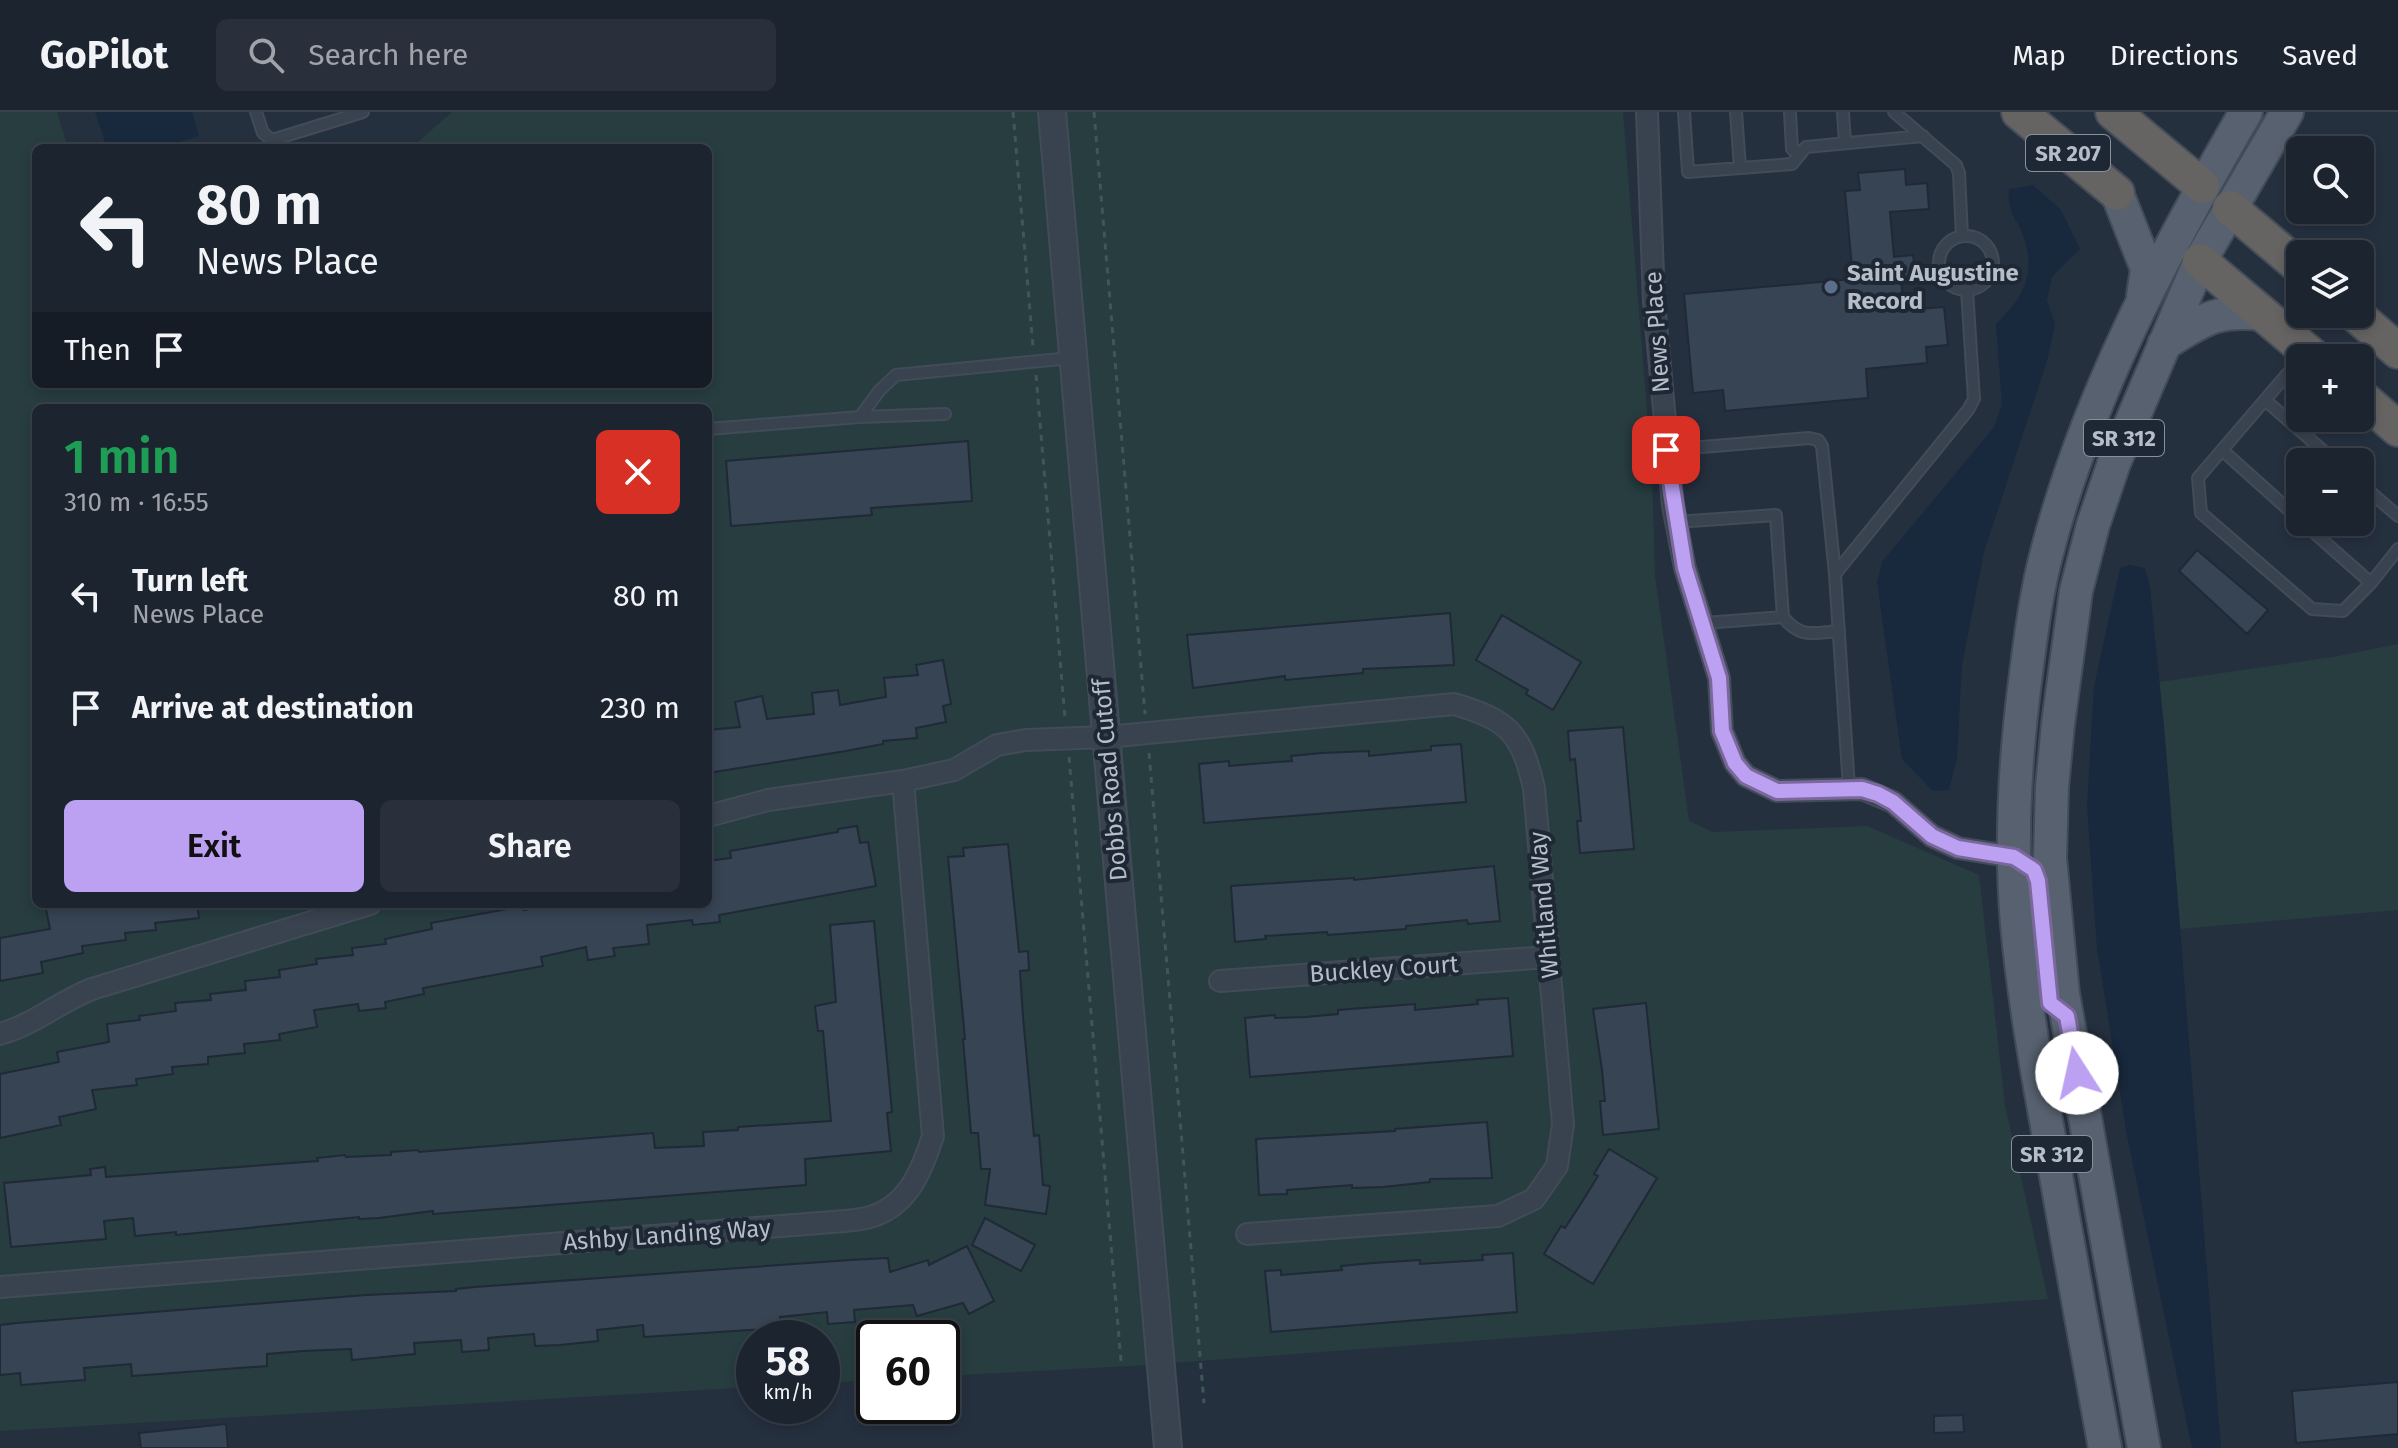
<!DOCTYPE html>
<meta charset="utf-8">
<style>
body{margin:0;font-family:"Fira Sans",sans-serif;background:#29303b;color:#f1f3f6;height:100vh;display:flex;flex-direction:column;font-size:30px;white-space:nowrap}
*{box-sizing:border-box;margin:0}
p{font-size:26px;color:#a0a4aa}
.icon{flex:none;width:44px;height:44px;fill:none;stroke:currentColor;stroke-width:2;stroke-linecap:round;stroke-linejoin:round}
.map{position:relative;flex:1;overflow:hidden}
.panel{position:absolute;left:32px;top:292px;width:680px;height:504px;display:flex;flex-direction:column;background:#1c242f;border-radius:12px;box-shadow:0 4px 12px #0003,0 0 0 2px #3a414b}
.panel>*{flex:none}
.banner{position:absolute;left:32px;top:32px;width:680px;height:244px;border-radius:12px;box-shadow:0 4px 12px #0003,0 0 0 2px #3a414b;background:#1c242f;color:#f1f3f6;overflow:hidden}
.controls{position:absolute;left:2286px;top:24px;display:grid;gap:16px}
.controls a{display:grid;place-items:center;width:88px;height:88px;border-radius:12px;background:#1c242f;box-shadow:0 4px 12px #0003,0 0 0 2px #3a414b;font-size:40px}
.speed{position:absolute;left:736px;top:1208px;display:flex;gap:16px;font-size:40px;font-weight:700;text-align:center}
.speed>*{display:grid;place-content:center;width:104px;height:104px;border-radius:50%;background:#1c242f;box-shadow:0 4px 12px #0003,0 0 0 2px #3a414b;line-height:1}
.speed small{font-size:20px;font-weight:400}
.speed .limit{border:4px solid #111;border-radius:12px;background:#fff;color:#111}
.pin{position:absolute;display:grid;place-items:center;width:68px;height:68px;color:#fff;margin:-34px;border-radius:16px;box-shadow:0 4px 12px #0006}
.me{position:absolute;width:88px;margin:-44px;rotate:350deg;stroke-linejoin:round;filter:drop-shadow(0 0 6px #0008)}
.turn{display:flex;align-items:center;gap:28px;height:168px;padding:0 32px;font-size:36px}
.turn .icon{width:104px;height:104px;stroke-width:2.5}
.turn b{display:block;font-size:56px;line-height:68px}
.then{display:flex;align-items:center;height:76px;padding:0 32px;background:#0003;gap:16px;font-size:30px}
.round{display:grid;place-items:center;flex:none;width:84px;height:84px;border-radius:12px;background:#29303b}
.head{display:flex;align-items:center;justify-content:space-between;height:136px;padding:0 32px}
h1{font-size:48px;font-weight:600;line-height:60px;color:#1e9e55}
.button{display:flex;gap:16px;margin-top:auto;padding:16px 32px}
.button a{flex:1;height:92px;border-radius:12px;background:#bca0f2;color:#111;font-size:32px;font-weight:600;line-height:92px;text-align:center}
.button a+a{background:#29303b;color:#f1f3f6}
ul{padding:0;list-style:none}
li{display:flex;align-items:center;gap:24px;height:112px;padding:0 32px}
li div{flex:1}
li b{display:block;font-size:30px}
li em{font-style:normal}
header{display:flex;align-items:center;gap:48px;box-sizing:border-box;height:112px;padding:0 40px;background:#1c242f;border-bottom:2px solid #3a414b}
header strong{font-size:38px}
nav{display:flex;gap:44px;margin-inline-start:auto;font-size:28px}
.search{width:560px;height:72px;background:#29303b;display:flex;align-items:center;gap:20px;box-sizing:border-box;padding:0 28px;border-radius:12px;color:#a0a4aa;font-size:30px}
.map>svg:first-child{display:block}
</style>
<header>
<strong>GoPilot</strong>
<div class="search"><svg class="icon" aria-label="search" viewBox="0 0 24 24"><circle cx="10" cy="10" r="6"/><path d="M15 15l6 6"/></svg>Search here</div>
<nav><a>Map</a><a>Directions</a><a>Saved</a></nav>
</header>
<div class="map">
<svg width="2398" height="1336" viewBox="0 0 2398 1336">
<rect width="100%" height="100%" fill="#25303f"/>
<path fill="#273d40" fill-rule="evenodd" d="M 0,0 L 57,0 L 68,36 L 36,36 L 36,272 L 708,272 L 708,36 L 411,36 L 452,0 L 1041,0 L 1149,1253 L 942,1264 L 942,1226 L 874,1226 L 874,1268 L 822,1271 L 822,1226 L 754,1226 L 754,1275 L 0,1319 ZM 36,296 L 708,296 L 708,792 L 36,792 Z
M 1063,0 L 1623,0 L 1652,362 L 1655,464 L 1689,709 L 1713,720 L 1867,714 L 1979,763 L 2005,993 L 2048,1187 L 1171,1251 Z
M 2398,532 L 2398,798 L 2180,817 L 2159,570 L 2333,545 Z"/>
<path fill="#18283d" d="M 95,0 L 192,0 L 199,24 L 160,36 L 107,36 Z
M 2033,73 L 2061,98 L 2080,137 L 2052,165 L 2047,188 L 2055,212 L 2047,249 L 1984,440 L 1962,553 L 1957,645 L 1949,678 L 1933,679 L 1902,647 L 1877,470 L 1882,450 L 1994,315 L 2002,293 L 1996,212 C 2023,187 2037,161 2023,123 C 2016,104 2007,100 2009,77 Z
M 2129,453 L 2145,456 L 2150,475 L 2165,625 L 2221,1336 L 2192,1336 L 2127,1024 L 2097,836 L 2087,694 L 2094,575 L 2120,456 Z"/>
<path fill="#374454" stroke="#202936" stroke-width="2" d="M 1905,57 L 1906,73 L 1927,71 L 1929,97 L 1890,100 L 1894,145 L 1913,143 L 1916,167 L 1901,168 L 1904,198 L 1944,195 L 1948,233 L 1926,235 L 1927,251 L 1866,257 L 1868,286 L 1725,299 L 1723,278 L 1693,281 L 1684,182 L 1853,167 L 1845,79 L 1860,78 L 1858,61 Z
M 968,329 L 972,389 L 871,396 L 872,403 L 731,414 L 726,349 Z
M 2197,438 L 2268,498 L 2247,522 L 2179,459 Z
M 1450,501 L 1454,553 L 1363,557 L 1363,561 L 1285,568 L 1285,564 L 1193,576 L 1187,523 Z
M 1502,503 L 1581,550 L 1553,598 L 1526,582 L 1528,578 L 1476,548 Z
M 943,548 L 951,592 L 943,594 L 946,610 L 916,616 L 917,626 L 883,629 L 883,632 L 846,639 L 708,661 L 708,618 L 740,615 L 735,590 L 762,584 L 767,607 L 814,602 L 812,581 L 838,578 L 840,593 L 886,585 L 884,566 L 918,563 L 916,553 Z
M 1623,615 L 1634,737 L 1580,741 L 1577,709 L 1581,709 L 1575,647 L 1570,648 L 1568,619 Z
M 1461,632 L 1466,690 L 1204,711 L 1199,652 L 1229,649 L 1229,654 L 1264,651 L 1292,649 L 1291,644 L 1322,641 L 1369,639 L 1369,644 L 1431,638 L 1431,634 Z
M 857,714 L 860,731 L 868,730 L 876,774 L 719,803 L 720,810 L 693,813 L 692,808 L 647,813 L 649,832 L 613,836 L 615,844 L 588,848 L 586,835 L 541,845 L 543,854 L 423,876 L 424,882 L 385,890 L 386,896 L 359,899 L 358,892 L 314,898 L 317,915 L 279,922 L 280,928 L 244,932 L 245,941 L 208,945 L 208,952 L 172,955 L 173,962 L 136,967 L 137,973 L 92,978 L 96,997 L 59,1005 L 61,1013 L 0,1026 L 0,962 L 59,950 L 57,940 L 109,930 L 107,912 L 140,908 L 139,904 L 176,899 L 175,891 L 211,888 L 210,882 L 246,878 L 245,869 L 280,865 L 279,858 L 317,852 L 316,847 L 353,843 L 352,836 L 386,832 L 385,827 L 432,817 L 431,811 L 523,794 L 524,798 L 554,792 L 708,792 L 708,749 L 731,746 L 730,739 L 838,720 L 838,717 Z
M 1008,732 L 1019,840 L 1028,839 L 1029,858 L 1020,859 L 1023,905 L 1034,1024 L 1039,1023 L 1043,1073 L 1050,1074 L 1046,1102 L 985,1093 L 990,1057 L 981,1057 L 978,1021 L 971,1021 L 963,927 L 965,927 L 948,745 L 964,744 L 963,736 Z
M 1494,754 L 1500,809 L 1468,812 L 1467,808 L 1406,814 L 1406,817 L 1328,823 L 1327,820 L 1265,824 L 1266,827 L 1235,830 L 1231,774 L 1354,766 L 1354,768 Z
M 45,792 L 197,792 L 199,806 L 155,811 L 156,818 L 125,821 L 126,828 L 82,834 L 83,841 L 41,850 L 43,861 L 0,869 L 0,826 L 50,817 Z
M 874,809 L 892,1000 L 887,1001 L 891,1039 L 805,1047 L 806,1073 L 433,1102 L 433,1099 L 379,1106 L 359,1107 L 359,1105 L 176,1123 L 176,1120 L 135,1124 L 133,1106 L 104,1109 L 106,1127 L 11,1135 L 4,1071 L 91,1063 L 90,1057 L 105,1055 L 106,1065 L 318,1049 L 317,1046 L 345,1043 L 346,1045 L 391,1043 L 391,1040 L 418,1038 L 419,1040 L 653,1021 L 655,1036 L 704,1034 L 703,1020 L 738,1018 L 738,1015 L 831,1009 L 823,919 L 818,919 L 815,894 L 836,890 L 830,813 Z
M 1508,886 L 1513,944 L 1250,965 L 1245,906 L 1275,903 L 1275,906 L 1306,905 L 1338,902 L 1338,898 L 1415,892 L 1415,898 L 1478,892 L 1477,888 Z
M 1646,891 L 1659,1017 L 1603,1023 L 1600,989 L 1605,989 L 1602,958 L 1593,897 Z
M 1487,1010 L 1492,1066 L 1430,1067 L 1430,1070 L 1383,1075 L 1352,1076 L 1352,1073 L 1287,1078 L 1287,1082 L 1259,1083 L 1256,1027 L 1395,1019 L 1395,1017 Z
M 1609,1037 L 1657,1066 L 1593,1172 L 1544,1142 L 1561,1114 L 1565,1116 L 1582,1090 L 1598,1064 L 1594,1062 Z
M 985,1106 L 1035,1133 L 1021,1159 L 972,1133 Z
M 967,1134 L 994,1189 L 969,1202 L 963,1191 L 917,1204 L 913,1193 L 854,1198 L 855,1210 L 828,1212 L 827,1200 L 780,1205 L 780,1216 L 644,1225 L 643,1213 L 597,1218 L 598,1229 L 560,1233 L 535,1234 L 534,1222 L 488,1226 L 489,1238 L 462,1240 L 461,1228 L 414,1231 L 415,1242 L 352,1248 L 351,1237 L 303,1239 L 267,1242 L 267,1254 L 132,1264 L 131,1252 L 84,1256 L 85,1268 L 58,1270 L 21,1273 L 20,1261 L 0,1263 L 0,1213 L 17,1211 L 366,1183 L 456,1179 L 456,1177 L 475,1175 L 850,1148 L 888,1146 L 890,1160 L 928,1148 L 929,1153 Z
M 1513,1141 L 1517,1200 L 1271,1220 L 1265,1159 L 1281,1158 L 1281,1163 L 1342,1158 L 1341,1154 L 1373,1151 L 1420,1148 L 1420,1152 L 1483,1148 L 1482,1143 Z
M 2398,1270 L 2398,1322 L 2296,1331 L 2292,1279 Z
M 1963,1303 L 1964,1320 L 1934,1321 L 1934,1304 Z
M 226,1312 L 228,1336 L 141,1336 L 139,1321 Z"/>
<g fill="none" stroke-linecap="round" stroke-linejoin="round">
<defs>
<path id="service" d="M 256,0 L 263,21 L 272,28 L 363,0
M 1684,0 L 1688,60 L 1792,52 L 1806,35 L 1923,24
M 1736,0 L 1740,56
M 1790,0 L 1792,37 L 1800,43
M 1843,0 L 1845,31
M 1894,0 L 1956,53 L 1959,61 L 1962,124
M1939 151a27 27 0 1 1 54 0a27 27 0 1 1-54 0Z
M 2300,247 L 2198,366 L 2201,401 L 2312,497 L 2343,499 L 2371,471 L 2398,437
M 2265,288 L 2336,350
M 860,305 L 945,302
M 708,317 L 860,305 L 879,279 L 896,263 L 1071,246
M 1666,338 L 1809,326 L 1818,328 L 1822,334 L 1835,462
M 2222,338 L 2300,408
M 2360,371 L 2398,404
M 1676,410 L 1776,403 L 1783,505 L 1704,511
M 2302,410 L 2371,471
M 1783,505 C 1801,527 1813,521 1839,519
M 1849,676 L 1835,462 L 1968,298 L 1974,287 L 1967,178"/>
<path id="minor" d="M 1647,0 L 1654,190 L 1673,394 L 1685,456 L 1719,566 L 1722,619 L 1735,651 L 1746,664 L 1777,679 L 1862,677 L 1893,690 L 1932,724 L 1958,736 L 2014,745
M 708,704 L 768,688 L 903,669 L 954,658 L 997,633 L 1026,628 L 1106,625 L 1454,592 C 1508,608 1521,620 1534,676 L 1563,1012 L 1557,1054 L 1534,1087 L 1498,1104 L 1247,1122
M 1220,869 L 1548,845
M 0,922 C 33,913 59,890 92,877 L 370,792
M 0,1175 L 845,1109 C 855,1108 867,1107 876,1103 C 910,1090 923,1055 933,1024 L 903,669"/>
<path id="tertiary" d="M 1052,0 L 1168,1336"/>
<path id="primary" d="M 2117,81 L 2147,157 L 2143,184
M 2164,232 C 2203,208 2215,197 2263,202
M 2105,1336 C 2087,1240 2070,1143 2053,1047 C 2039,969 2024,891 2017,812 C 2010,729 2015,645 2026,562 C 2031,523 2036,483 2046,444 C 2086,286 2164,141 2246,0
M 2144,1336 L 2063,882 L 2050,746 L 2052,675 L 2058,612 L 2076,479 L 2093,413 L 2114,351 L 2200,149 L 2287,0"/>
<path id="trunk" d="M 2019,0 L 2117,81
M 2113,0 L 2202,74
M 2230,96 L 2300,155
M 2200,149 L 2315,246
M 2355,202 L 2398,239
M 2360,284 L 2398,317"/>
</defs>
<use href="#service" stroke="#424b58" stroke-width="14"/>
<use href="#minor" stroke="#424b58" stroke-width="24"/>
<use href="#tertiary" stroke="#424b58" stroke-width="30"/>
<use href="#primary" stroke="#424b58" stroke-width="36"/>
<use href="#trunk" stroke="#444d59" stroke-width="38"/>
<path stroke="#405658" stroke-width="3" stroke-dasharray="6 6" stroke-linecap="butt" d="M 1013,0 L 1033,235
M 1094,0 L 1145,602
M 1036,263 L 1065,606
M 1149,641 L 1204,1291
M 1069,645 L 1121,1249"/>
<use href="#service" stroke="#39424f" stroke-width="10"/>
<use href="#minor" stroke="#39424f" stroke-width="20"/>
<use href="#tertiary" stroke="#39424f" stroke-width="26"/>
<use href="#primary" stroke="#57616f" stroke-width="32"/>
<use href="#trunk" stroke="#666462" stroke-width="34"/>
</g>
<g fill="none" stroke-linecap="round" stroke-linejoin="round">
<defs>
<path id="route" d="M 1666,338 L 1685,456 L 1719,566 L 1722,619 L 1735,651 L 1746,664 L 1777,679 L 1862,677 L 1878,682 L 1893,690 L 1932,724 L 1958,736 L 2014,745 L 2034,758 L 2038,769 L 2050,891 L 2067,904 L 2077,961"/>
</defs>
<use href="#route" stroke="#7a689d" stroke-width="20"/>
<use href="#route" stroke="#bca0f2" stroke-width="14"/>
</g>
<circle fill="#5c6f8a" stroke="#1e2734" stroke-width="3" cx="1831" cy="175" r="8"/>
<g text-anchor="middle" stroke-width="8" stroke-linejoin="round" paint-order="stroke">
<g fill="#1e2734" stroke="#88909c" stroke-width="2">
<rect x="2026" y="23" width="84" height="36" rx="6"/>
<rect x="2084" y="308" width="80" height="36" rx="6"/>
<rect x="2012" y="1024" width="80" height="36" rx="6"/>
</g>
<g font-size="22" font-weight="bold" fill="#b5bdc9">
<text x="2068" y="49">SR 207</text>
<text x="2124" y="334">SR 312</text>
<text x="2052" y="1050">SR 312</text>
</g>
<g font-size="24" font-weight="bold" fill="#b5bdc9" stroke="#1e2734" text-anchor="start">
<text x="1847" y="169">Saint Augustine<tspan x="1847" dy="28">Record</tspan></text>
</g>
<g font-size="24" fill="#b5bdc9" stroke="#1e2734">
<text transform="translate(1657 220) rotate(-94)" y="8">News Place</text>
<text transform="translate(1110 668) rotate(-95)" y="8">Dobbs Road Cutoff</text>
<text transform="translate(1544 793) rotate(-95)" y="8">Whitland Way</text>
<text transform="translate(1384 857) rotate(-4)" y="8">Buckley Court</text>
<text transform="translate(667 1123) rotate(-4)" y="8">Ashby Landing Way</text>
</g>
</g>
</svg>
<div class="controls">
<a><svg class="icon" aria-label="search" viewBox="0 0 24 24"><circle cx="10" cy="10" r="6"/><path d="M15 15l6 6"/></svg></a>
<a><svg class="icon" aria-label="layers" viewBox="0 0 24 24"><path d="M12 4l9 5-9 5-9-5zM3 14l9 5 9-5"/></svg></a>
<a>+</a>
<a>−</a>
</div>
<div class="speed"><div>58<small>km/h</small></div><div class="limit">60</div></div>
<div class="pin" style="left:1666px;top:338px;background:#d93025"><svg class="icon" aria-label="arrive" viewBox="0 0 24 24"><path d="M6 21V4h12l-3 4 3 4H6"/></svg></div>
<svg class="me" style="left:2077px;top:961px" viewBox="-20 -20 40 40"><circle r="19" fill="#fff"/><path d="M0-13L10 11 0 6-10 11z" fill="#bca0f2"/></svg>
<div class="banner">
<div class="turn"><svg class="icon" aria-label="left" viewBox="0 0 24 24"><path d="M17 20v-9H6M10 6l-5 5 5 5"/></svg><div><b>80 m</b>News Place</div></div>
<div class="then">Then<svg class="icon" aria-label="arrive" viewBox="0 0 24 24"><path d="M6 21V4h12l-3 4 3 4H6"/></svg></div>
</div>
<section class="panel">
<div class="head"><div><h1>1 min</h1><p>310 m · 16:55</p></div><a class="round" style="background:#d93025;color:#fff"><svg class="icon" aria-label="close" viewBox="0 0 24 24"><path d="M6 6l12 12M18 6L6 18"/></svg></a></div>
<ul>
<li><svg class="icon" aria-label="left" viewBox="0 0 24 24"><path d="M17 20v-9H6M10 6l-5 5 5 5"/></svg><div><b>Turn left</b><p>News Place</p></div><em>80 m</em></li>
<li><svg class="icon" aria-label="arrive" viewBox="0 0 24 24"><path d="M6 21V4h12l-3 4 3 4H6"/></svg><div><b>Arrive at destination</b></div><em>230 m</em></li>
</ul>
<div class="button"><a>Exit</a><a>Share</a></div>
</section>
</div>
